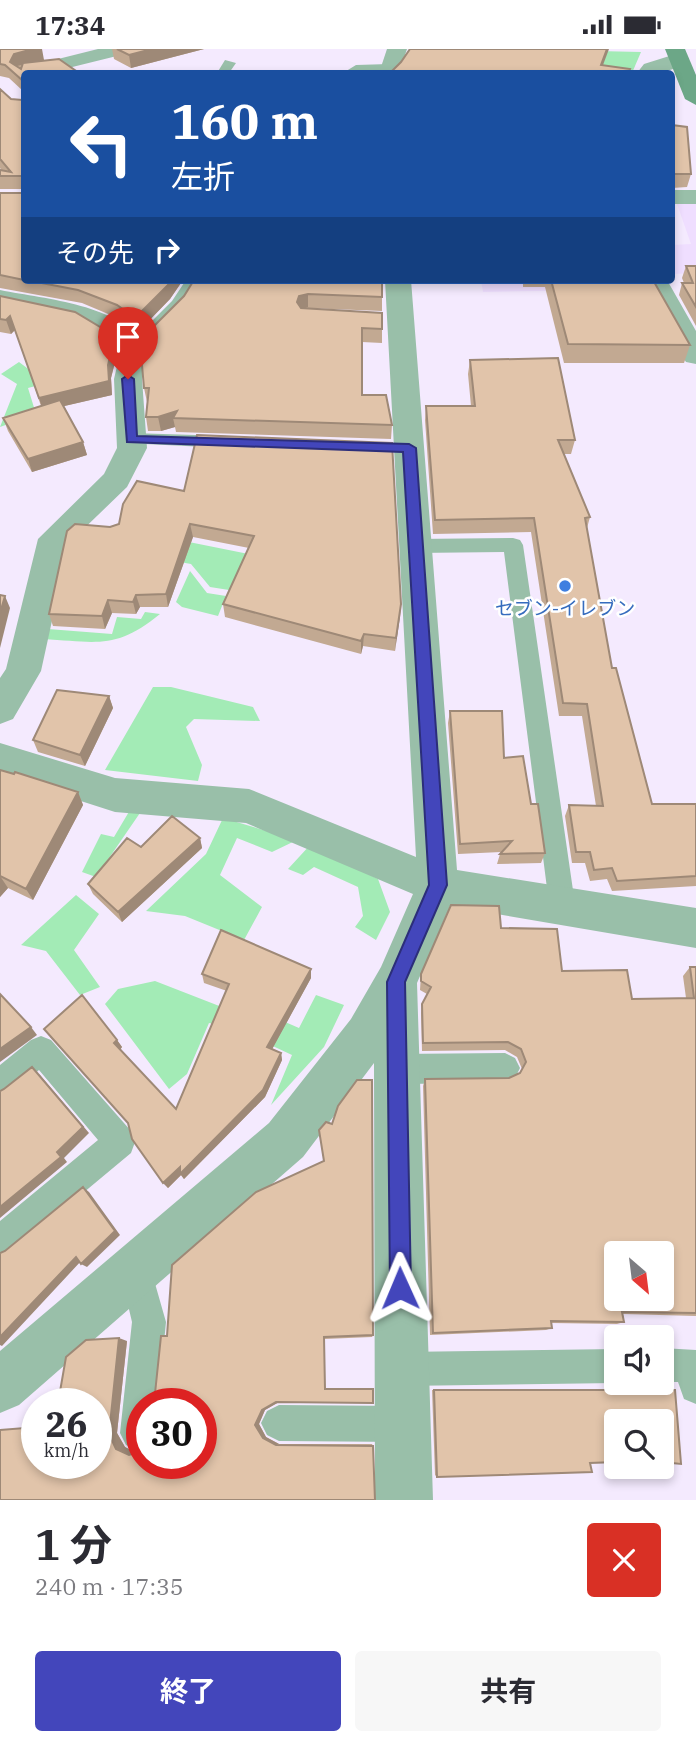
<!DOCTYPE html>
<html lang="ja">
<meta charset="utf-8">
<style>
body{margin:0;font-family:"IBM Plex Serif","Noto Sans JP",serif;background:#f7f7f7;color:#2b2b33;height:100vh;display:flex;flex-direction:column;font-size:26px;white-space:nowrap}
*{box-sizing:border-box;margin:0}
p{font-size:23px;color:#7c7c81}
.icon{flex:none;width:38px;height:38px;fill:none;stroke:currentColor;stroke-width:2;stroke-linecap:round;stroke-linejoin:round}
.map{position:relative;height:1451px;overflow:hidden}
.sheet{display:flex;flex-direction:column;background:#fff;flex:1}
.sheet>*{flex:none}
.guide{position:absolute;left:21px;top:21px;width:654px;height:214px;border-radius:7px;box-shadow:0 4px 10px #0003;background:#1a4fa0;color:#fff;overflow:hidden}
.needle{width:46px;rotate:152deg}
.fabs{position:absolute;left:604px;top:1192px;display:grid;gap:14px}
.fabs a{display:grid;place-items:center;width:70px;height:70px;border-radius:7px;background:#fff;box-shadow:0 4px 10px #0003;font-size:35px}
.speed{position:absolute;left:21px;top:1339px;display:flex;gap:14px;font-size:35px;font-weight:700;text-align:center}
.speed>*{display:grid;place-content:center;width:91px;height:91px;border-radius:50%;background:#fff;box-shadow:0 4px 10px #0003;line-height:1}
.speed small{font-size:18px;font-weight:400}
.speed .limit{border:10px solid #d22;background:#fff;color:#111}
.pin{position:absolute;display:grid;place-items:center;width:60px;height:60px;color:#fff;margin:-72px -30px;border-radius:50% 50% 50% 0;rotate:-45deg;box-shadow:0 0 7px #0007}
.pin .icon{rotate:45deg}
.me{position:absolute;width:77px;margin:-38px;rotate:359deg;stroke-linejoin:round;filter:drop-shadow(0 0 5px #0008)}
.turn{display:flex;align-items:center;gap:24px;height:147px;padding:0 35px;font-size:32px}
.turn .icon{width:91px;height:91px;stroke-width:2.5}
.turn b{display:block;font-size:49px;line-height:60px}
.then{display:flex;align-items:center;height:66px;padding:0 35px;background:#0003;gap:14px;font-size:26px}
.round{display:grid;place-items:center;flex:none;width:74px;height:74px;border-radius:7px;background:#f7f7f7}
.headline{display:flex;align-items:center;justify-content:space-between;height:119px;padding:0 35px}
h1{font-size:42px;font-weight:700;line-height:52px}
.cta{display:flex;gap:14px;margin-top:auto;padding:14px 35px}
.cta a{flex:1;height:80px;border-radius:7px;background:#4346bb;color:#fff;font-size:28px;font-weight:700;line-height:80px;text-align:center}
.cta a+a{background:#f7f7f7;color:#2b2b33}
.status{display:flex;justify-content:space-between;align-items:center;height:49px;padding:0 35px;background:#fff;direction:ltr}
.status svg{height:19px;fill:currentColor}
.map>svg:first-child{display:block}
</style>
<div class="status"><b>17:34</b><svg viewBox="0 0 49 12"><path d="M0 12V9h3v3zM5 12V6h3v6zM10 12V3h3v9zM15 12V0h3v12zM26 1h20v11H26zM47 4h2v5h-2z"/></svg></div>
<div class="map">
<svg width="696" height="1451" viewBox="0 0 696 1451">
<rect width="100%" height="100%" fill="#f4eafe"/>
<path fill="#efdeff" d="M 696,154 L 696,224 L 672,225 L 672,196 L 691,195 L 677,155 Z
M 481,231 L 650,231 L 655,240 L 483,243 Z"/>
<path fill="#a3ebb6" d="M 503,0 L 641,3 L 632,24 L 580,24 Z
M 117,293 L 125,305 L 116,316 L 28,339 L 36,365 L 0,378 L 17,335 L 1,325 L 19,313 L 31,322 Z
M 169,489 L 329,521 L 274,548 L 210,538 L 191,515 L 168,511 Z
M 190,522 L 207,544 L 226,547 L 218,567 L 182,558 L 176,553 Z
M 145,563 L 160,565 C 116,601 97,593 43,590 L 48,580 L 112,585 L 117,568 L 141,570 Z
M 153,638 L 171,638 L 253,658 L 260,672 L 194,670 L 186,678 L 202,716 L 198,732 L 105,721 Z
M 130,761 L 142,761 L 96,828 L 82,823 L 101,785 L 114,788 Z
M 223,769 L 297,791 L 272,803 L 237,789 L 220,826 L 262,858 L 244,891 L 185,867 L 146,862 L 206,805 Z
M 311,795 L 378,830 L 390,863 L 376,891 L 355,878 L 363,867 L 358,838 L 314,818 L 303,826 L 288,820 Z
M 76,846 L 99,865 L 74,901 L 100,938 L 80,946 L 46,902 L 21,896 Z
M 155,932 L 227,960 L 221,977 L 209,974 L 187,1025 L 169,1040 L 105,955 L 118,940 Z
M 316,946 L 344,956 L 324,998 L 271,1056 L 292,1006 L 234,979 L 246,956 L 299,979 Z"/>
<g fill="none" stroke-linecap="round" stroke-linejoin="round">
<path fill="#99bfa9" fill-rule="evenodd" d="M 225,11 L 236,14 L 229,24 L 217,24 Z
M 389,15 L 395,19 L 394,22 L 343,24 L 356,16 Z
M 186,231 L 202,231 L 184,259 L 141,303 L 129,303 L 126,299 L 129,295 L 172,252 Z
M 131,384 L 227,387 L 237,393 L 227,399 L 124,394 L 121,390 Z
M 513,489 L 520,491 L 523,496 L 575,855 L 571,864 L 562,867 L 553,864 L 549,855 L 504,503 L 415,504 L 408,502 L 405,497 L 408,492 L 415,490 Z
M 41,987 L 51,991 L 131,1082 L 135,1093 L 131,1104 L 11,1204 L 0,1209 L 0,1172 L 98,1091 L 39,1021 L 10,1045 L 0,1050 L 0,1016 L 31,991 Z
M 505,1004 L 515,1009 L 520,1019 L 515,1029 L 505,1034 L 396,1035 L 386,1030 L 381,1020 L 386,1010 L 396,1005 Z
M 136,1206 L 148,1210 L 166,1273 L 158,1354 L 142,1354 L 142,1400 L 138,1402 L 126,1396 L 120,1384 L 132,1273 L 120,1222 L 124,1210 Z
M 662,1299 L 696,1301 L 696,1355 L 684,1350 L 678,1333 L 662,1333 Z
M 616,1300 L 616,1334 L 402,1337 L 390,1332 L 385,1320 L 390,1308 L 402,1303 Z
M 279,1356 L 403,1357 L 415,1363 L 421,1375 L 415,1387 L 403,1393 L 279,1392 L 267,1386 L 261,1374 L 267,1362 Z"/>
<path fill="#99bfa9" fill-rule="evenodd" d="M 98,0 L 132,0 L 129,4 L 48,24 L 24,24 L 24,30 L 15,24 L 18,20 Z
M 387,0 L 407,0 L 399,24 L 379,24 Z
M 679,4 L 686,6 L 689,10 C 678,23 652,25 637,24 L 644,15 Z
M 672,141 L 696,141 L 696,155 L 672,155 Z
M 385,231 L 411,231 L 457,821 L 696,859 L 696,899 L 450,857 L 417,934 L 433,1451 L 375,1451 L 374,1014 L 303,1108 L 19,1356 L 0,1364 L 0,1302 L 269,1074 L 351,970 L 381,918 L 413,845 L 246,774 L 115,763 L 0,726 L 0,694 L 115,729 L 249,740 L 416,808 Z
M 641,231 L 667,231 L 696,282 L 696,315 L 686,313 L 682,307 Z
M 0,241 C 49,251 117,254 149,299 L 142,330 L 147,399 L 127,438 L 69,494 L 41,622 L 13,670 L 0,675 L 0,629 L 6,620 L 38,490 L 104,425 L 117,399 L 114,330 L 121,300 C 89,268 42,265 0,257 Z"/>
<path fill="#6ca787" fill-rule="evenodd" d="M 665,0 L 685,0 L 696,26 L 696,56 L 685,50 Z"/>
</g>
<path fill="#c2a992" d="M 0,0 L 44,11 L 38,12 L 24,231 L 183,231 L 170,250 L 138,283 L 120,270 L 82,254 L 0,239 L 0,144 L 22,144 L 22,140 L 0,140 L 0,121 L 2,122 L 0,119 L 0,40 L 11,50 L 22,51 L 23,42 L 9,29 L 0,27 Z
M 112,0 L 204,0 L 131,19 L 114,10 Z
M 672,76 L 691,125 L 687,138 L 672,139 Z
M 686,217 L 696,217 L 696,277 L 679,246 L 682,234 L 684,234 L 682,229 Z
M 382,231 L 382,262 L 306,259 L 382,264 L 382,294 L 362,293 L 362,346 L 392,376 L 391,390 L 176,383 L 175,378 L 161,382 L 148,382 L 146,368 L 147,353 L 144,339 L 184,247 Z
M 500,231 L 653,231 L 690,296 L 684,314 L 564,314 L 545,238 L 523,238 L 523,232 L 500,233 Z
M 0,247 L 115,287 L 118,301 L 111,329 L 112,346 L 64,357 L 83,393 L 87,406 L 32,423 L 8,382 L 3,369 L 41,357 L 15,281 L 11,285 L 0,283 Z
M 470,311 L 575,391 L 571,405 L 564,405 L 590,468 L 587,479 L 612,619 L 652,755 L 696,755 L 696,837 L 612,842 L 607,830 L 590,832 L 585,814 L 572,814 L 565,767 L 569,756 L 596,757 L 582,667 L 559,667 L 531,483 L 433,485 L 425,371 L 426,357 L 471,357 L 468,325 Z
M 137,432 L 401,555 L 395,602 L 363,597 L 361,605 L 225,568 L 223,555 L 249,499 L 193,488 L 168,558 L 140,558 L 136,565 L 112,564 L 105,580 L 53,577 L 49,565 L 110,478 L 119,475 Z
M 109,647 L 113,659 L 85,717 L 38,703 L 33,691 Z
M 450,662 L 504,709 L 531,755 L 545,804 L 541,814 L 497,815 L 500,805 L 501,803 L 458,805 L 448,674 Z
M 0,721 L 78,743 L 83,756 L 33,851 L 8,839 L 0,848 Z
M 200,789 L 202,799 L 122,873 L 93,845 L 88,835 L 141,798 Z
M 501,879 L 562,922 L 632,950 L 686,949 L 683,927 L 690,918 L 696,918 L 696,1267 L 623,1265 L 624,1273 L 617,1275 L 551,1274 L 552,1279 L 546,1281 L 430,1286 L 423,1037 L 425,1030 L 509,1029 L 520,1024 L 522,1020 L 517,1008 L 505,1001 L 422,1002 L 421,964 L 422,955 L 427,945 L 420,941 L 421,925 Z
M 202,925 L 311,929 L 272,1000 L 281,1004 L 282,1011 L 265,1048 L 184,1130 L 181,1126 L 168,1139 L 129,1075 L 50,988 L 117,991 L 122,998 L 120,1001 L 176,1060 L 227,942 L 204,934 Z
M 373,1286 L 372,1288 L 325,1290 L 279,1353 L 265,1361 L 259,1375 L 266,1388 L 279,1395 L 372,1395 L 373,1397 L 37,1414 L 127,1292 L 117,1384 L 125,1398 L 135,1404 L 154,1354 L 161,1287 Z
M 432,1341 L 434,1341 L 662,1372 L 590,1414 L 437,1428 L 435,1426 Z"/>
<path fill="#9e8977" d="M 33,0 L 42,0 L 44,11 L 17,17 L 10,13 L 14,5 Z
M 152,0 L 204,0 L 131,19 L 129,6 Z
M 607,0 L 609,0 L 600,24 L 601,16 Z
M 171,231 L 183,231 L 170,250 L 138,283 L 135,269 Z
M 308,245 L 308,258 L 300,261 L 297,253 L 299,247 Z
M 10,267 L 15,281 L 11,285 L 6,271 Z
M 115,287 L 118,301 L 111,329 L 112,346 L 43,362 L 39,349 L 108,316 Z
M 177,362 L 173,369 L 175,378 L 161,382 L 158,368 Z
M 83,393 L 87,406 L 32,423 L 28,410 Z
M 190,475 L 193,488 L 168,558 L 166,545 Z
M 136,546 L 140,558 L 136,565 L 133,553 Z
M 5,547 L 10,559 L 0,599 L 0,564 Z
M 108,551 L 112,564 L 105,580 L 102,567 Z
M 401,555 L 400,568 L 395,602 L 396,589 Z
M 364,585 L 363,597 L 361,605 L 361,592 Z
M 109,647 L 113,659 L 85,717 L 80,706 Z
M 78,743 L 83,756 L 33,851 L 26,840 Z
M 200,789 L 202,799 L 122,873 L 118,863 Z
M 0,827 L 8,839 L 0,848 Z
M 311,920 L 311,929 L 269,1006 L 267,998 Z
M 31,978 L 37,986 L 0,1013 L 0,1000 Z
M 117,991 L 122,998 L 119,1002 L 114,994 Z
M 281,1004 L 282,1011 L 265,1048 L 184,1130 L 181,1126 L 168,1139 L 163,1134 Z
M 39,1025 L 89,1084 L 64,1109 L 67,1113 L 0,1169 L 0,1158 L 57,1103 Z
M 83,1138 L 89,1143 L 120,1186 L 87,1218 L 81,1215 Z
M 76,1208 L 82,1211 L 2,1297 L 0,1296 L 0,1288 Z
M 119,1289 L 127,1292 L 117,1384 L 125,1398 L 137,1404 L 129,1406 L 116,1400 L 109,1385 Z
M 276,1353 L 279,1353 L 265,1361 L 259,1375 L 266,1388 L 279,1395 L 276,1396 L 263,1389 L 255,1376 L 262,1361 Z"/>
<path fill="#e1c4aa" stroke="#9e8977" stroke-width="2" fill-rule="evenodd" d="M 0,0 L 33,0 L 14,5 L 10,13 L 21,20 L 23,14 L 59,10 L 79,24 L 24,24 L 24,231 L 0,226 L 0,144 L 22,144 L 22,127 L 0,127 L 0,121 L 11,123 L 0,110 L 0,40 L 11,50 L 22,51 L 23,32 L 5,16 L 0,15 Z
M 117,0 L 152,0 L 129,6 Z
M 410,0 L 607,0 L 601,16 L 630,20 L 628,24 L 390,24 L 401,13 Z
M 672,76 L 687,78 L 691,125 L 672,125 Z
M 686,217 L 696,217 L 696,258 L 682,234 L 693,234 Z
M 26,231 L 171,231 L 168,236 L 135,269 L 117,256 L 78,241 Z
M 194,231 L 382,231 L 382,248 L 308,245 L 299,247 L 297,253 L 301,259 L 382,264 L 382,280 L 362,279 L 362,346 L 386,346 L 392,376 L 173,369 L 177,362 L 158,368 L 146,368 L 149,339 L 144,339 L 142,316 L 148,283 L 184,247 Z
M 551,231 L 653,231 L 690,296 L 568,295 Z
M 0,247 L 75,263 L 115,287 L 108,316 L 109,332 L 39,349 L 10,267 L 6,271 L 0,270 Z
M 558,309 L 575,391 L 558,391 L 590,468 L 585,469 L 612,619 L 616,619 L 652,755 L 696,755 L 696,827 L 617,832 L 612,819 L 594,821 L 590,803 L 576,803 L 569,756 L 603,757 L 587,655 L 563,654 L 534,469 L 435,471 L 426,357 L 475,357 L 470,311 Z
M 60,351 L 83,393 L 28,410 L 3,369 Z
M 197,386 L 392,394 L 401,555 L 396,589 L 364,585 L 361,592 L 223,555 L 254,487 L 190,475 L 166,545 L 136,546 L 133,553 L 108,551 L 102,567 L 49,565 L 67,482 L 75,475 L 110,478 L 119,475 L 123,455 L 137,432 L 184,442 Z
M 0,546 L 5,547 L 0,564 Z
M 57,641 L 109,647 L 80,706 L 33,691 Z
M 450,662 L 502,662 L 504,709 L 523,707 L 531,755 L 538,755 L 545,804 L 500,805 L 512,792 L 460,795 Z
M 0,721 L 14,725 L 15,723 L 78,743 L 26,840 L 0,827 Z
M 172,767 L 200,789 L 118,863 L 88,835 L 127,789 L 141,798 Z
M 451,856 L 499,857 L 501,879 L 557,880 L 562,922 L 627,921 L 632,950 L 694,949 L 690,918 L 696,918 L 696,1264 L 622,1263 L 624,1273 L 551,1272 L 552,1279 L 433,1284 L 425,1030 L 509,1029 L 520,1024 L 526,1013 L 521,1000 L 508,993 L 423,994 L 422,955 L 431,938 L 421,932 L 421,925 ZM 616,1204 L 662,1204 L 662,1250 L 616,1250 Z
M 221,881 L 311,920 L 267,998 L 281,1004 L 263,1041 L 180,1125 L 180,1118 L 163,1134 L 132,1090 L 128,1074 L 44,980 L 82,946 L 117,991 L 114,994 L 176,1060 L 229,935 L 202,925 Z
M 0,945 L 31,978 L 0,1000 Z
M 32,1018 L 83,1078 L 57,1103 L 61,1108 L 0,1158 L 0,1042 L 4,1040 Z
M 357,1031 L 372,1031 L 373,1286 L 324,1288 L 325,1340 L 373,1340 L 373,1354 L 276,1353 L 262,1361 L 255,1376 L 263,1389 L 276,1396 L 373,1397 L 375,1451 L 0,1451 L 0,1381 L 37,1378 L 37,1414 L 96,1414 L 96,1354 L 58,1354 L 66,1308 L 86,1291 L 119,1289 L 109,1385 L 116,1400 L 129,1406 L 135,1404 L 137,1357 L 142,1356 L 142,1414 L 201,1414 L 201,1354 L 151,1354 L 154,1354 L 161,1287 L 167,1287 L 172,1216 L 256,1143 L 324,1112 L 319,1081 L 326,1073 L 332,1075 L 338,1057 Z
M 83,1138 L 115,1182 L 81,1215 L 76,1208 L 0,1288 L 0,1204 L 5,1202 Z
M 434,1341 L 675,1341 L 681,1415 L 662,1413 L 662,1372 L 616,1372 L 616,1413 L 590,1414 L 592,1423 L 437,1428 Z"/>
<path fill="#4346bb" stroke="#2c2e7a" stroke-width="2" d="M 128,326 L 134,330 L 137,387 L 409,395 L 416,399 L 447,836 L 405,933 L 411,1239 L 408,1246 L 400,1249 L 393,1246 L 390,1239 L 387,933 L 429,836 L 403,403 L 127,393 L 122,330 Z"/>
<circle fill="#3f7fe0" stroke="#fff" stroke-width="2.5" cx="565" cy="537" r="7"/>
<g text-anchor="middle" stroke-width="5" stroke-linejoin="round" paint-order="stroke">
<g font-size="19" fill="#366cbe" stroke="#fff">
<text x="565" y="566">セブン-イレブン</text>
</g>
</g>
</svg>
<div class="fabs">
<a><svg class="needle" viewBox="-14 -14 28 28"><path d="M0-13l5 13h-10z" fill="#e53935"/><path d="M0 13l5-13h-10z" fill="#7c7c81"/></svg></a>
<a><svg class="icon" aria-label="sound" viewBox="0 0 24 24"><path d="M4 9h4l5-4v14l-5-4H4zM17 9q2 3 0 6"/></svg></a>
<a><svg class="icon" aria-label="search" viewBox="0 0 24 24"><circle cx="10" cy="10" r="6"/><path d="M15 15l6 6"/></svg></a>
</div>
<div class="speed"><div>26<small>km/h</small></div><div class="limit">30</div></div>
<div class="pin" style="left:128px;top:330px;background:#d93025"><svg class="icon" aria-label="arrive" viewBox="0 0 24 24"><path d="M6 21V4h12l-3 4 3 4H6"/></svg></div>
<svg class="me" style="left:400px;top:1239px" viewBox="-20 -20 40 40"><path d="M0-17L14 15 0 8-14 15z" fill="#4346bb" stroke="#fff" stroke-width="4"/></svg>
<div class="guide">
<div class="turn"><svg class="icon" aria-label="left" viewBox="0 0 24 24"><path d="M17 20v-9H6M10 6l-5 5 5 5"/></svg><div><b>160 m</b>左折</div></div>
<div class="then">その先<svg class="icon" aria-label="right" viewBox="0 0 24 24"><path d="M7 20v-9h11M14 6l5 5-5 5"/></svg></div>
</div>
</div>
<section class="sheet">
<div class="headline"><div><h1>1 分</h1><p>240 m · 17:35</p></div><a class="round" style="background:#d93025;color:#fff"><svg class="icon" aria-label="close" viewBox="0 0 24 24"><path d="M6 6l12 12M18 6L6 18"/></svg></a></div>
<div class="cta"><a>終了</a><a>共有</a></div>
</section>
